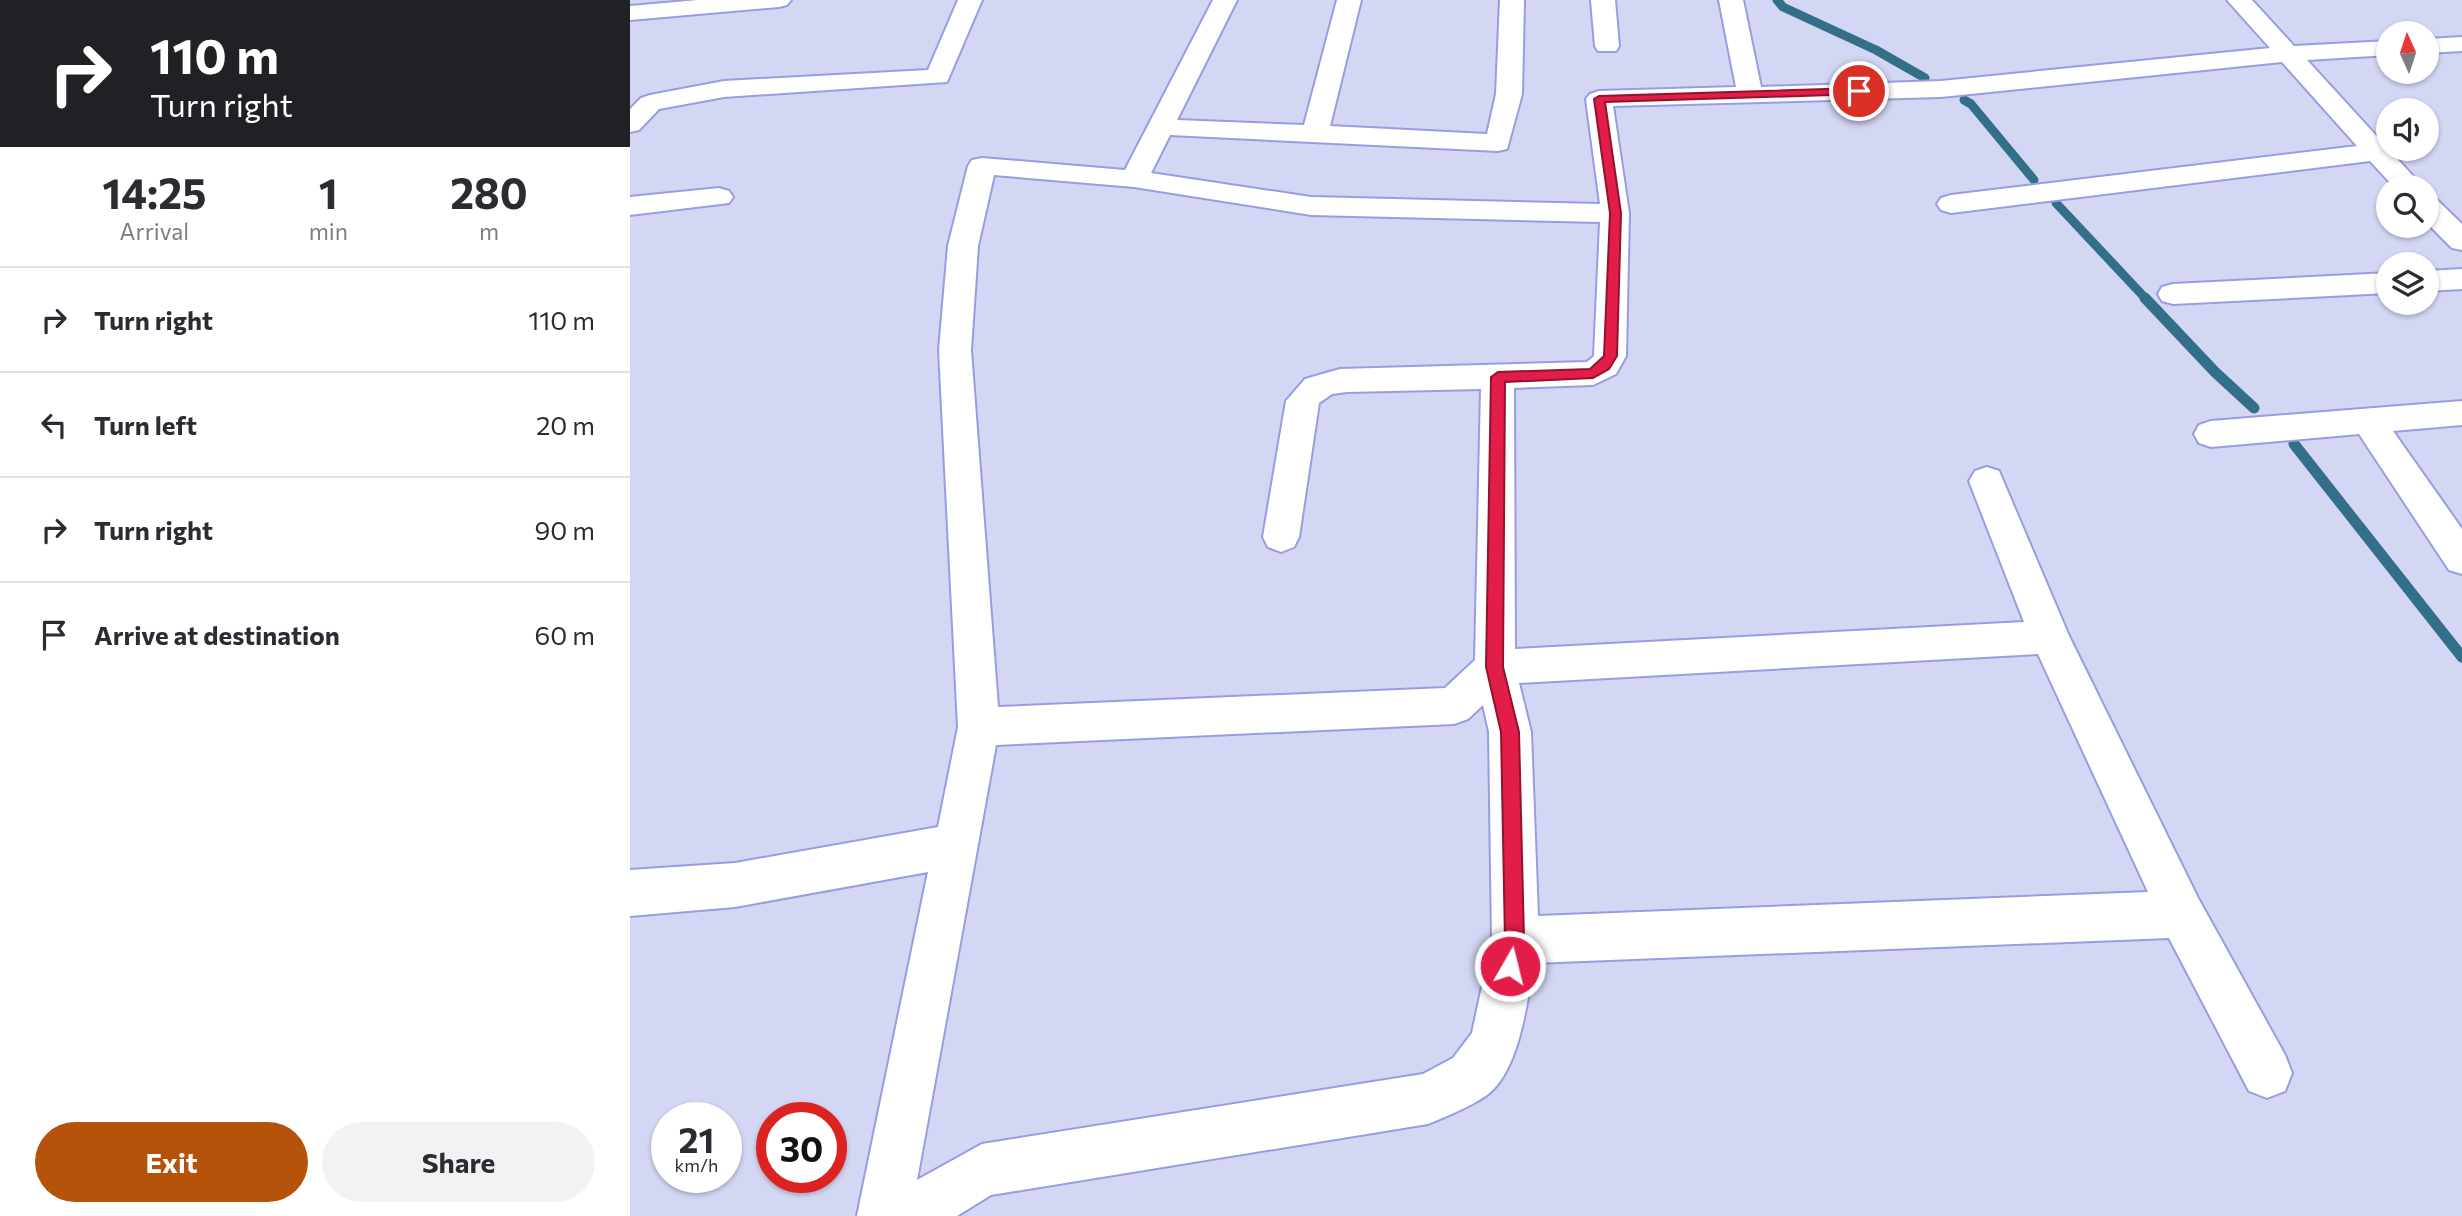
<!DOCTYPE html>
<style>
body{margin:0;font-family:Commissioner,sans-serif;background:#f2f2f3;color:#2b2b33;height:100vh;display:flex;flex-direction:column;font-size:26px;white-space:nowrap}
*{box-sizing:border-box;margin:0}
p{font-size:23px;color:#7c7c81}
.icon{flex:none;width:38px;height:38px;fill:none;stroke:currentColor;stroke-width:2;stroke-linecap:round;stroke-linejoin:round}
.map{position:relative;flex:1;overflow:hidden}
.details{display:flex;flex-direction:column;background:#fff;width:630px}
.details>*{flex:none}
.banner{background:#202124;color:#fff;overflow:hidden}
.needle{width:46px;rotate:357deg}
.fabs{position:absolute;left:1746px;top:21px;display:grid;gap:14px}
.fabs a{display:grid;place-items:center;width:63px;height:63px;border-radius:50%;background:#fff;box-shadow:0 2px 5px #0004;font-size:35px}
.speed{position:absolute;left:21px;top:1102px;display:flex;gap:14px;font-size:35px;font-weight:700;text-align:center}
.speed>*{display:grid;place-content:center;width:91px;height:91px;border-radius:50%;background:#fff;box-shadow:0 2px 5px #0004;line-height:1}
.speed small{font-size:18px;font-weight:400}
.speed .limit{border:10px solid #d22;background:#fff;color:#111}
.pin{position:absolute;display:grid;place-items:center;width:60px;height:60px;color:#fff;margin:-30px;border:4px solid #fff;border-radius:50%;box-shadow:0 2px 7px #0007}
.me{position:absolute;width:77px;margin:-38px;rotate:8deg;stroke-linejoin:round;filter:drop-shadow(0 0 5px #0008)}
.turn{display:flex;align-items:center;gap:24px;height:147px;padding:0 35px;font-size:32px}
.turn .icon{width:91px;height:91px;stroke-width:2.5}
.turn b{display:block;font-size:49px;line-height:60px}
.eta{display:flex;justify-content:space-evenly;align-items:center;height:119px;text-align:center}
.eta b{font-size:42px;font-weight:700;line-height:49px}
.primary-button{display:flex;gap:14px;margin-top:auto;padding:14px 35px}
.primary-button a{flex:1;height:80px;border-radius:42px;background:#b45309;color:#fff;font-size:28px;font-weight:700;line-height:80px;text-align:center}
.primary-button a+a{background:#f2f2f3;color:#2b2b33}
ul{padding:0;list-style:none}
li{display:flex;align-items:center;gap:21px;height:105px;padding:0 35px;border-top:2px solid #e1e1e2}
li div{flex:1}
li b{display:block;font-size:26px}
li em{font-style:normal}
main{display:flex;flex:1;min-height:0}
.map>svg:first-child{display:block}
</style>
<main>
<section class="details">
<div class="banner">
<div class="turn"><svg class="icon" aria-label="right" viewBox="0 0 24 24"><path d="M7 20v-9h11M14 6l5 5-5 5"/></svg><div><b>110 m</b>Turn right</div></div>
</div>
<div class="eta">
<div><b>14:25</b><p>Arrival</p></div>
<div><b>1</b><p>min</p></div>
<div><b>280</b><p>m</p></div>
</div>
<ul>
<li><svg class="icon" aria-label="right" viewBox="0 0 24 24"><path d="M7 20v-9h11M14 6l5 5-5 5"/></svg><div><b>Turn right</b></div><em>110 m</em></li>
<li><svg class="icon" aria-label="left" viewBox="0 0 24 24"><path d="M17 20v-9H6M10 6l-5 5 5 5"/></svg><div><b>Turn left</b></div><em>20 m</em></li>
<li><svg class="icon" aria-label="right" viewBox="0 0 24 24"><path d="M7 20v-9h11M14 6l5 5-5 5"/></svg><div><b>Turn right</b></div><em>90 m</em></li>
<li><svg class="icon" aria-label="arrive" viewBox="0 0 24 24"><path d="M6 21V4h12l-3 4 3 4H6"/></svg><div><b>Arrive at destination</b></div><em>60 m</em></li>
</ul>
<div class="primary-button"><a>Exit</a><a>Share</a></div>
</section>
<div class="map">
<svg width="1832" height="1216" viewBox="0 0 1832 1216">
<rect width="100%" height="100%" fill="#d4d7f4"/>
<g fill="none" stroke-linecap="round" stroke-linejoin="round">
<path stroke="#346f89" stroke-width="9" d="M 1147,0 L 1153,7 L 1246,50 L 1295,78
M 1334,100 L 1341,104 L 1404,180
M 1426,203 L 1517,300"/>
<path stroke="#346f89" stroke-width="11" d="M 1515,298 L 1585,372 L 1624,408
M 1664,444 L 1832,657"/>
<defs>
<path id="minor" d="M 68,0 L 161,0 L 157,5 L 149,7 L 0,20 L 0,6 Z
M 328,0 L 352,0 L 317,82 L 94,97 L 29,109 L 9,130 L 0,132 L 0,109 L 11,98 L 20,95 L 94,81 L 298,70 Z
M 583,0 L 607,0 L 547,120 L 674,125 L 707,0 L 731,0 L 700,126 L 857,134 L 866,94 L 870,0 L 894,0 L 892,94 L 877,149 L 868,151 L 540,135 L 521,173 L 681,197 L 970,204 L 956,99 L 960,94 L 969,91 L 1106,87 L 1089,0 L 1113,0 L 1131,87 L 1311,81 L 1640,48 L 1597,0 L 1622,0 L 1664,46 L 1759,41 L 1759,55 L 1677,60 L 1793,187 L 1764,187 L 1740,161 L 1321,213 L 1311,210 L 1307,204 L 1311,198 L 1321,195 L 1727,146 L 1652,62 L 1311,97 L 983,106 L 999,213 L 996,356 L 986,374 L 963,385 L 884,388 L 885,649 L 1394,622 L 1339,481 L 1345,471 L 1357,467 L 1369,471 L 1439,636 L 1568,898 L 1655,1055 L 1662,1073 L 1655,1091 L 1637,1098 L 1619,1091 L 1539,938 L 904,963 C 897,1001 890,1070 857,1095 C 840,1107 817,1116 798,1124 L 361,1195 L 327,1216 L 227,1216 L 298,872 L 105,907 L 0,916 L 0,870 L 105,863 L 308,827 L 328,727 L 309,350 L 318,246 L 338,166 L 342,160 L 352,158 L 495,170 ZM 364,175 L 504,187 L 681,215 L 970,222 L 964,356 L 957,362 L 710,369 L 675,379 L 656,401 L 633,537 L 638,547 L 651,552 L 664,547 L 669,537 L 689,403 L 702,394 L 717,392 L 851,389 L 845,660 L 815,688 L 368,707 L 341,350 L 348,246 ZM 1408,654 L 1518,892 L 908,916 L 901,732 L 889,683 ZM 853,705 L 859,732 L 862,940 L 842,1033 L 823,1058 L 793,1074 L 352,1144 L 287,1180 L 366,745 L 824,724 L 838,719 Z
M 961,0 L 985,0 L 989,46 L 986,51 L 968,51 L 965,46 Z
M 1832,37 L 1832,51 L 1797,53 L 1797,39 Z
M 89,188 L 99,191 L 103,197 L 99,203 L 0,215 L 0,197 Z
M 1797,197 L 1807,200 L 1832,224 L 1832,250 L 1822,248 L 1797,223 Z
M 1832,269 L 1832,289 L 1797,291 L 1797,271 Z
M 1759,273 L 1759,293 L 1543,304 L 1532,301 L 1528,294 L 1532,287 L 1543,284 Z
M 1832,401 L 1832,425 L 1763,431 L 1832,529 L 1832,574 L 1819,570 L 1729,434 L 1581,447 L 1569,443 L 1564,434 L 1569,425 L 1581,421 Z"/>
</defs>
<use href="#minor" stroke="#989de1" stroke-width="4"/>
<use href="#minor" fill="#fff" fill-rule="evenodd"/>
</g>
<path fill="#e11d48" stroke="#92132f" stroke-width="2" d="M 1229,88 L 1234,91 L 1233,94 L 975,102 L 991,213 L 987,356 L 979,369 L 963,378 L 875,382 L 873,667 L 889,732 L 894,940 L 886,973 L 880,975 L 873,973 L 870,966 L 875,940 L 871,732 L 856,667 L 861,377 L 868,372 L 960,369 L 974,356 L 980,213 L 964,99 L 969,96 Z"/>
</svg>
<div class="fabs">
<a><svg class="needle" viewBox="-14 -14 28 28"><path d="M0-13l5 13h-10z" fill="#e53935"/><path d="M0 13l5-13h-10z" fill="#7c7c81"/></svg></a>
<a><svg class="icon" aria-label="sound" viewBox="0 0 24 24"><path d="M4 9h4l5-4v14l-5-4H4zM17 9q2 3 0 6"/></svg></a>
<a><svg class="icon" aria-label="search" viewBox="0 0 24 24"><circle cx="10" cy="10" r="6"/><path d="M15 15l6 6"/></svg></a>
<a><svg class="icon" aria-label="layers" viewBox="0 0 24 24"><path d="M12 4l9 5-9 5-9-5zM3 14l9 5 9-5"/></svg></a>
</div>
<div class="speed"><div>21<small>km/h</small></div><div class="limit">30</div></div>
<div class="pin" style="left:1229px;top:91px;background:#d93025"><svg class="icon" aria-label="arrive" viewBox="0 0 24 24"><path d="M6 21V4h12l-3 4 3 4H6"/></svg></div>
<svg class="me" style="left:880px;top:966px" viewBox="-20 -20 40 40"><circle r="17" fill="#e11d48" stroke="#fff" stroke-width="3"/><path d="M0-11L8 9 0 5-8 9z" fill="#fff"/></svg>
</div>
</main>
